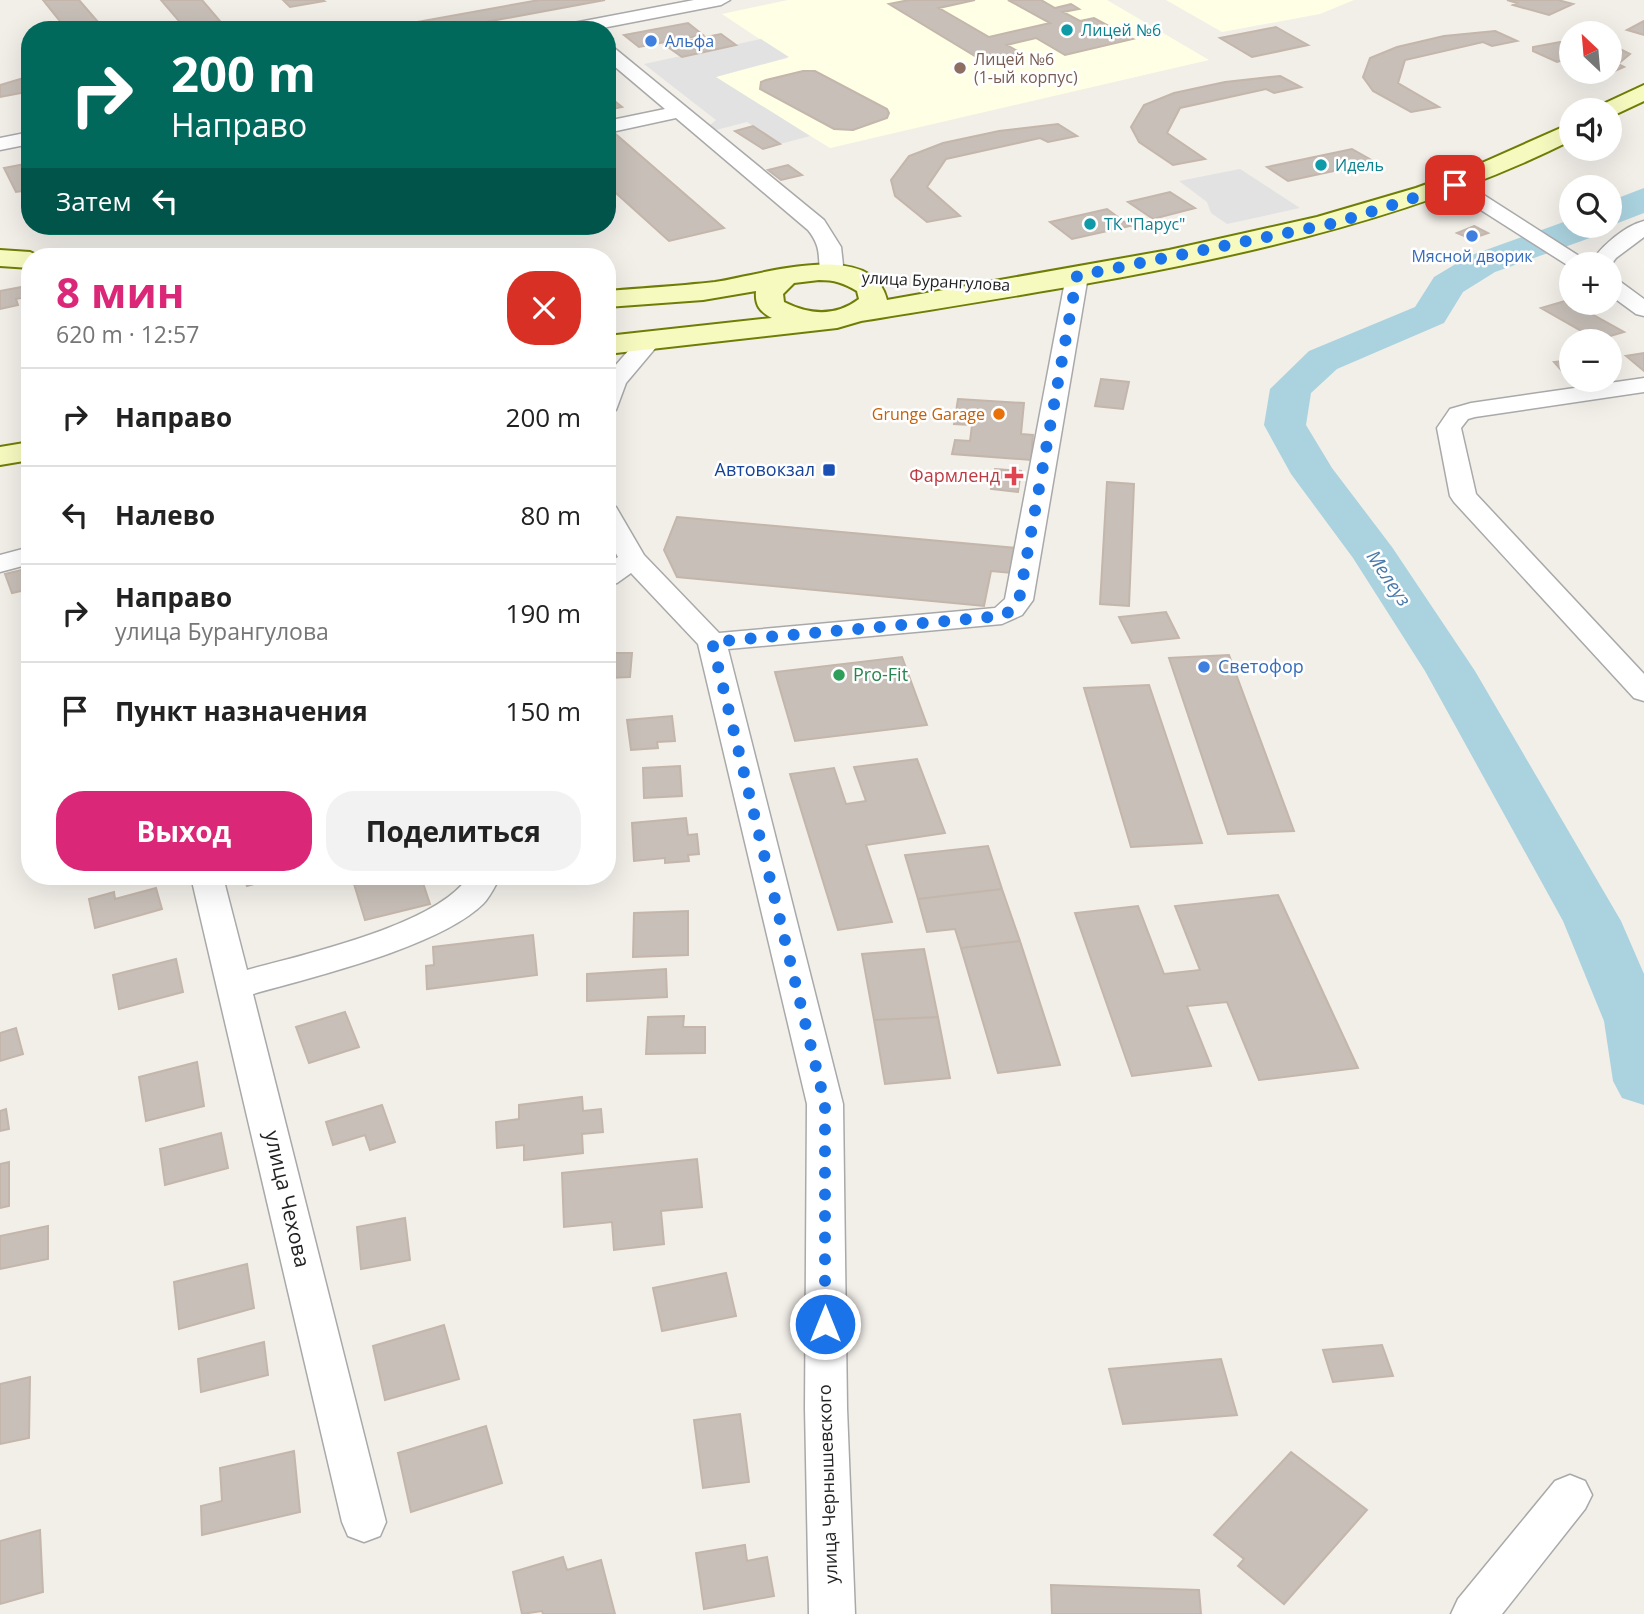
<!DOCTYPE html>
<html lang="ru">
<meta charset="utf-8">
<style>
body{margin:0;font-family:"Open Sans",sans-serif;background:#f2f2f2;color:#222;height:100vh;display:flex;flex-direction:column;font-size:26px;white-space:nowrap}
*{box-sizing:border-box;margin:0}
p{font-size:23px;color:#767676}
.icon{flex:none;width:38px;height:38px;fill:none;stroke:currentColor;stroke-width:2;stroke-linecap:round;stroke-linejoin:round}
.map{position:relative;flex:1;overflow:hidden}
.drawer{position:absolute;left:21px;top:248px;width:595px;height:637px;display:flex;flex-direction:column;background:#fff;border-radius:28px;box-shadow:0 7px 28px #0002}
.drawer>*{flex:none}
.hud{position:absolute;left:21px;top:21px;width:595px;height:214px;border-radius:28px;box-shadow:0 7px 28px #0002;background:#00695c;color:#fff;overflow:hidden}
.needle{width:46px;rotate:334deg}
.buttons{position:absolute;left:1559px;top:21px;display:grid;gap:14px}
.buttons a{display:grid;place-items:center;width:63px;height:63px;border-radius:50%;background:#fff;box-shadow:0 7px 28px #0002;font-size:35px}
.pin{position:absolute;display:grid;place-items:center;width:60px;height:60px;color:#fff;margin:-30px;border-radius:14px;box-shadow:0 4px 10px #0006}
.me{position:absolute;width:77px;margin:-38px;rotate:0deg;stroke-linejoin:round;filter:drop-shadow(0 0 5px #0008)}
.turn{display:flex;align-items:center;gap:24px;height:147px;padding:0 35px;font-size:32px}
.turn .icon{width:91px;height:91px;stroke-width:2.5}
.turn b{display:block;font-size:49px;line-height:60px}
.then{display:flex;align-items:center;height:66px;padding:0 35px;background:#0003;gap:14px;font-size:26px}
.round{display:grid;place-items:center;flex:none;width:74px;height:74px;border-radius:28px;background:#f2f2f2}
.overview{display:flex;align-items:center;justify-content:space-between;height:119px;padding:0 35px}
h1{font-size:42px;font-weight:700;line-height:52px;color:#db2777}
.primary-button{display:flex;gap:14px;margin-top:auto;padding:14px 35px}
.primary-button a{flex:1;height:80px;border-radius:28px;background:#db2777;color:#fff;font-size:28px;font-weight:700;line-height:80px;text-align:center}
.primary-button a+a{background:#f2f2f2;color:#222}
ul{padding:0;list-style:none}
li{display:flex;align-items:center;gap:21px;height:98px;padding:0 35px;border-top:2px solid #e0e0e0}
li div{flex:1}
li b{display:block;font-size:26px}
li em{font-style:normal}
.map>svg:first-child{display:block}
</style>
<div class="map">
<svg width="1644" height="1614" viewBox="0 0 1644 1614">
<rect width="100%" height="100%" fill="#f2efe9"/>
<path fill="#ffffe5" d="M 788,0 L 1107,0 L 1209,60 L 830,148 L 715,77 L 788,58 L 722,14 Z
M 1166,0 L 1354,0 L 1320,14 L 1222,32 Z"/>
<path fill="#e2e2e2" d="M 761,39 L 789,57 L 716,77 L 810,136 L 780,144 L 747,122 L 716,130 L 710,125 L 716,120 L 644,64 Z
M 1240,169 L 1300,208 L 1227,224 L 1211,213 L 1207,202 L 1179,181 Z"/>
<g fill="none" stroke-linecap="round" stroke-linejoin="round">
<path fill="#aad3df" fill-rule="evenodd" d="M 1644,188 L 1644,213 L 1610,226 L 1609,226 L 1610,201 Z
M 1572,219 L 1572,226 L 1606,226 L 1601,234 L 1495,272 L 1463,292 L 1444,323 L 1337,369 L 1311,393 L 1306,425 L 1332,468 L 1392,547 L 1475,671 L 1621,921 L 1644,974 L 1644,1105 L 1622,1098 L 1613,1081 L 1604,1021 L 1563,921 L 1425,671 L 1353,558 L 1291,474 L 1264,425 L 1270,389 L 1309,351 L 1415,307 L 1434,277 L 1469,256 Z"/>
</g>
<path fill="#c7bfb8" stroke="#c4b6ab" stroke-width="2" d="M 43,0 L 79,0 L 105,30 L 67,30 Z
M 161,0 L 202,0 L 220,21 L 184,27 Z
M 283,0 L 322,0 L 324,1 L 290,7 Z
M 539,0 L 605,0 L 443,30 L 373,30 Z
M 909,0 L 975,0 L 939,8 L 989,37 L 1050,23 L 1008,0 L 1041,0 L 1055,8 L 1071,4 L 1079,9 L 1063,12 L 1080,21 L 1094,18 L 1133,39 L 1065,55 L 1036,38 L 1007,45 L 1021,53 L 983,61 L 889,4 Z
M 1507,0 L 1558,0 L 1573,4 L 1549,15 L 1513,5 L 1517,3 Z
M 1644,21 L 1644,35 L 1627,30 Z
M 688,23 L 703,35 L 639,47 L 624,35 Z
M 1276,27 L 1308,45 L 1252,57 L 1220,38 Z
M 1495,31 L 1517,41 L 1492,46 L 1483,42 L 1405,60 L 1398,83 L 1439,107 L 1411,112 L 1373,91 L 1363,77 L 1370,58 L 1397,47 L 1444,36 Z
M 721,34 L 736,45 L 682,57 L 665,45 Z
M 1560,42 L 1572,43 L 1572,64 L 1563,60 L 1557,62 L 1533,51 L 1533,47 Z
M 1610,44 L 1630,54 L 1618,64 L 1624,67 L 1599,78 L 1587,72 L 1610,72 Z
M 803,71 L 815,71 L 887,109 L 889,113 L 887,118 L 853,130 L 834,129 L 760,89 L 761,82 L 766,80 Z
M 30,76 L 30,88 L 24,89 L 26,92 L 0,97 L 0,85 Z
M 1280,76 L 1301,87 L 1274,93 L 1266,89 L 1180,108 L 1167,133 L 1205,159 L 1173,165 L 1139,142 L 1131,127 L 1144,105 L 1174,93 L 1225,82 Z
M 607,95 L 622,107 L 607,110 Z
M 1058,124 L 1077,136 L 1048,142 L 1040,138 L 946,159 L 927,187 L 960,216 L 927,222 L 895,196 L 891,180 L 909,156 L 943,143 L 999,131 Z
M 753,126 L 780,144 L 763,149 L 735,131 Z
M 611,130 L 724,228 L 669,241 L 607,185 L 607,131 Z
M 1352,149 L 1375,162 L 1288,181 L 1267,167 Z
M 30,163 L 30,190 L 16,192 L 4,168 Z
M 788,165 L 802,175 L 781,180 L 768,170 Z
M 1170,192 L 1195,208 L 1153,219 L 1128,202 Z
M 1107,209 L 1130,226 L 1072,239 L 1050,222 Z
M 1474,226 L 1488,233 L 1471,239 L 1457,233 Z
M 27,286 L 30,296 L 16,299 L 18,305 L 0,309 L 0,291 Z
M 1568,300 L 1572,303 L 1624,332 L 1597,340 L 1541,308 Z
M 1644,353 L 1644,371 L 1626,356 Z
M 1572,360 L 1572,379 L 1570,380 L 1554,362 Z
M 1101,379 L 1129,382 L 1123,409 L 1095,406 Z
M 958,399 L 1024,403 L 1021,434 L 1033,435 L 1031,460 L 952,454 L 955,440 L 970,441 L 972,425 L 954,424 Z
M 995,469 L 1021,471 L 1018,492 L 991,489 Z
M 1107,482 L 1134,484 L 1129,606 L 1100,604 Z
M 677,517 L 1016,548 L 1012,573 L 991,571 L 984,606 L 677,577 L 664,550 Z
M 30,568 L 30,589 L 12,593 L 5,574 Z
M 1166,612 L 1179,638 L 1132,643 L 1119,617 Z
M 607,645 L 615,645 L 615,653 L 632,653 L 630,677 L 607,678 Z
M 1229,655 L 1294,831 L 1228,834 L 1169,658 Z
M 902,657 L 927,725 L 795,741 L 775,672 Z
M 1149,685 L 1202,843 L 1131,847 L 1084,688 Z
M 672,716 L 675,741 L 657,742 L 658,748 L 631,750 L 627,720 Z
M 917,759 L 945,833 L 866,845 L 892,922 L 838,930 L 790,774 L 834,768 L 846,804 L 866,801 L 854,767 Z
M 680,766 L 682,796 L 644,798 L 643,768 Z
M 686,818 L 688,835 L 697,834 L 699,854 L 688,855 L 689,861 L 665,863 L 665,858 L 634,861 L 632,823 Z
M 988,846 L 1002,889 L 918,899 L 905,855 Z
M 243,877 L 280,877 L 247,886 Z
M 405,877 L 421,877 L 430,904 L 365,920 L 354,884 L 379,878 L 380,883 Z
M 156,888 L 162,909 L 95,928 L 89,899 L 114,892 L 115,899 Z
M 1002,889 L 1020,941 L 961,948 L 955,929 L 927,932 L 918,899 Z
M 1278,895 L 1358,1068 L 1259,1080 L 1227,1002 L 1187,1006 L 1211,1066 L 1132,1076 L 1075,913 L 1138,906 L 1164,974 L 1200,970 L 1175,906 Z
M 688,911 L 688,955 L 633,957 L 634,913 Z
M 533,935 L 537,975 L 427,989 L 426,966 L 434,965 L 433,947 Z
M 1020,941 L 1060,1065 L 998,1073 L 961,948 Z
M 924,949 L 938,1017 L 874,1020 L 862,954 Z
M 176,959 L 183,992 L 119,1009 L 113,975 Z
M 666,969 L 667,997 L 587,1001 L 587,974 Z
M 345,1012 L 359,1047 L 309,1063 L 296,1027 Z
M 684,1016 L 683,1027 L 705,1027 L 705,1053 L 646,1054 L 648,1017 Z
M 938,1017 L 950,1078 L 885,1084 L 874,1020 Z
M 16,1028 L 23,1054 L 0,1061 L 0,1033 Z
M 197,1062 L 204,1106 L 146,1121 L 139,1077 Z
M 582,1097 L 583,1111 L 601,1109 L 603,1132 L 582,1134 L 583,1153 L 524,1160 L 524,1145 L 497,1148 L 496,1122 L 519,1119 L 519,1105 Z
M 382,1105 L 395,1142 L 370,1150 L 365,1135 L 333,1145 L 326,1122 Z
M 6,1109 L 9,1129 L 0,1131 L 0,1111 Z
M 221,1133 L 228,1168 L 165,1185 L 160,1149 Z
M 697,1159 L 702,1207 L 661,1211 L 664,1244 L 614,1250 L 612,1222 L 564,1227 L 562,1173 Z
M 9,1162 L 9,1206 L 0,1208 L 0,1164 Z
M 405,1218 L 410,1260 L 361,1269 L 357,1227 Z
M 48,1226 L 48,1259 L 0,1269 L 0,1236 Z
M 247,1264 L 254,1308 L 179,1329 L 174,1282 Z
M 726,1273 L 736,1316 L 662,1331 L 653,1288 Z
M 444,1325 L 459,1379 L 385,1400 L 373,1346 Z
M 264,1342 L 268,1375 L 201,1392 L 198,1359 Z
M 1382,1345 L 1393,1376 L 1333,1382 L 1323,1350 Z
M 1221,1359 L 1237,1415 L 1123,1424 L 1109,1369 Z
M 30,1377 L 29,1438 L 0,1444 L 0,1384 Z
M 740,1414 L 749,1482 L 703,1488 L 694,1420 Z
M 486,1426 L 502,1483 L 411,1512 L 398,1453 Z
M 294,1451 L 300,1512 L 202,1535 L 201,1506 L 222,1501 L 220,1468 Z
M 1291,1452 L 1367,1510 L 1284,1604 L 1238,1566 L 1244,1559 L 1214,1535 Z
M 40,1530 L 43,1592 L 0,1604 L 0,1541 Z
M 745,1545 L 747,1561 L 767,1557 L 774,1596 L 704,1609 L 696,1553 Z
M 563,1557 L 567,1570 L 601,1560 L 615,1614 L 543,1614 L 542,1611 L 522,1614 L 513,1572 Z
M 1051,1585 L 1199,1590 L 1201,1614 L 1052,1614 Z"/>
<g fill="none" stroke-linecap="round" stroke-linejoin="round">
<defs>
<path id="street" d="M 694,0 L 730,0 L 721,5 L 592,30 L 554,30 L 563,25 Z
M 607,46 L 613,47 L 824,220 L 841,247 L 843,265 L 839,277 L 823,277 C 815,262 825,251 808,230 L 676,118 L 607,133 L 607,121 L 665,109 L 607,60 Z
M 30,132 L 30,144 L 0,150 L 0,138 Z
M 1455,179 L 1462,181 L 1590,263 C 1602,246 1624,226 1644,221 L 1644,237 L 1616,258 L 1610,266 L 1572,264 L 1572,268 L 1448,189 L 1445,185 L 1448,181 Z
M 1077,269 L 1085,271 L 1088,276 L 1033,600 L 1022,615 L 1002,624 L 728,649 L 843,1104 L 847,1408 L 855,1614 L 809,1614 L 805,1408 L 807,1104 L 698,644 L 631,573 L 617,583 L 607,585 L 607,564 L 618,557 L 607,537 L 607,505 L 616,507 L 644,555 L 719,633 L 995,608 L 1005,599 L 1066,276 L 1069,271 Z
M 1610,278 L 1618,280 L 1644,299 L 1644,316 L 1636,314 L 1610,295 Z
M 651,332 L 659,334 L 663,339 L 626,383 L 616,410 L 607,412 L 607,375 L 643,334 Z
M 1644,378 L 1644,392 L 1475,417 L 1468,419 L 1461,428 L 1476,494 L 1644,674 L 1644,701 L 1634,698 L 1454,502 L 1450,496 L 1437,428 L 1450,409 L 1471,403 Z
M 30,547 L 30,564 L 0,572 L 0,555 Z
M 191,877 L 223,877 L 247,970 C 302,955 437,925 468,877 L 500,877 C 495,886 490,897 483,904 C 439,947 313,977 253,994 L 386,1522 L 380,1536 L 364,1542 L 348,1536 L 342,1522 Z
M 1570,1475 L 1585,1481 L 1592,1495 L 1585,1509 L 1502,1614 L 1451,1614 L 1458,1599 L 1555,1481 Z"/>
<path id="secondary" d="M 1644,85 L 1644,101 L 1610,117 L 1610,110 L 1597,110 L 1601,105 Z
M 1572,123 L 1572,140 C 1356,248 1097,282 861,321 L 837,328 L 607,354 L 607,336 L 772,318 C 759,311 755,305 756,291 L 703,300 L 607,307 L 607,291 C 643,288 679,286 715,282 C 758,276 872,237 887,300 L 1169,250 L 1317,217 L 1416,188 L 1466,170 ZM 819,280 C 834,280 844,283 857,291 L 859,299 C 835,317 810,315 784,302 L 783,294 L 794,283 Z
M 0,250 L 30,252 L 41,257 L 30,257 L 30,268 L 0,266 Z
M 30,442 L 30,460 L 0,465 L 0,447 Z"/>
</defs>
<use href="#street" stroke="#a9a9a9" stroke-width="3"/>
<use href="#secondary" stroke="#707d05" stroke-width="4"/>
<use href="#street" fill="#fff" fill-rule="evenodd"/>
<use href="#secondary" fill="#f7fabf" fill-rule="evenodd"/>
</g>
<g fill="none" stroke-linecap="round" stroke-linejoin="round">
<path stroke="#1a73e8" stroke-width="12" stroke-dasharray="0 21.6" d="M 825,1324 L 825,1104 L 712,642 L 1002,616 L 1012,610 L 1019,600 L 1077,276 L 1335,223 L 1455,185"/>
</g>
<g fill="#0f9aa8" stroke="#fff" stroke-width="2.5">
<circle cx="1067" cy="30" r="7"/>
<circle cx="1321" cy="165" r="7"/>
<circle cx="1090" cy="224" r="7"/>
</g>
<g fill="#3f7fe0" stroke="#fff" stroke-width="2.5">
<circle cx="651" cy="41" r="7"/>
<circle cx="1472" cy="236" r="7"/>
<circle cx="1204" cy="667" r="7"/>
</g>
<circle fill="#8d6e63" stroke="#fff" stroke-width="2.5" cx="960" cy="68" r="7"/>
<circle fill="#e8710a" stroke="#fff" stroke-width="2.5" cx="999" cy="414" r="7"/>
<rect fill="#1a4fb4" stroke="#fff" stroke-width="2.5" x="822" y="463" width="14" height="14" rx="3.5"/>
<path fill="#e0444e" stroke="#fff" stroke-width="2.5" d="M1010.5 465.5h7v7h7v7h-7v7h-7v-7h-7v-7h7z"/>
<circle fill="#2e9e5b" stroke="#fff" stroke-width="2.5" cx="839" cy="675" r="7"/>
<g text-anchor="middle" stroke-width="5" stroke-linejoin="round" paint-order="stroke">
<g font-size="16" fill="#0d838f" stroke="#fff" text-anchor="start">
<text x="1081" y="36">Лицей №6</text>
<text x="1335" y="171">Идель</text>
<text x="1104" y="230">ТК "Парус"</text>
</g>
<g font-size="16" fill="#366cbe" stroke="#fff" text-anchor="start">
<text x="665" y="47">Альфа</text>
<text x="1472" y="262" text-anchor="middle">Мясной дворик</text>
</g>
<g font-size="16" fill="#785e54" stroke="#fff" text-anchor="start">
<text x="974" y="65">Лицей №6<tspan x="974" dy="18">(1-ый корпус)</tspan></text>
</g>
<g font-size="16" fill="#222" stroke="#fff">
<text transform="translate(936 281) rotate(3)" y="6">улица Бурангулова</text>
</g>
<g font-size="16" fill="#c56008" stroke="#fff" text-anchor="end">
<text x="985" y="420">Grunge Garage</text>
</g>
<g font-size="18" fill="#164399" stroke="#fff" text-anchor="end">
<text x="815" y="476">Автовокзал</text>
</g>
<g font-size="18" fill="#be3a42" stroke="#fff" text-anchor="end">
<text x="1000" y="482">Фармленд</text>
</g>
<g font-size="18" fill="#366cbe" stroke="#fff" text-anchor="start">
<text x="1218" y="673">Светофор</text>
</g>
<g font-size="18" fill="#27864d" stroke="#fff" text-anchor="start">
<text x="853" y="681">Pro-Fit</text>
</g>
<g font-size="18" fill="#222" stroke="#fff">
<text transform="translate(828 1484) rotate(-92)" y="6">улица Чернышевского</text>
</g>
<g font-size="19" font-style="italic" fill="#4a7aab" stroke="#fff">
<text transform="translate(1389 578) rotate(56)" y="7">Мелеуз</text>
</g>
<g font-size="21" fill="#222" stroke="#fff">
<text transform="translate(287 1199) rotate(77)" y="7">улица Чехова</text>
</g>
</g>
</svg>
<div class="buttons">
<a><svg class="needle" viewBox="-14 -14 28 28"><path d="M0-13l5 13h-10z" fill="#e53935"/><path d="M0 13l5-13h-10z" fill="#767676"/></svg></a>
<a><svg class="icon" aria-label="sound" viewBox="0 0 24 24"><path d="M4 9h4l5-4v14l-5-4H4zM17 9q2 3 0 6"/></svg></a>
<a><svg class="icon" aria-label="search" viewBox="0 0 24 24"><circle cx="10" cy="10" r="6"/><path d="M15 15l6 6"/></svg></a>
<a>+</a>
<a>−</a>
</div>
<div class="pin" style="left:1455px;top:185px;background:#d93025"><svg class="icon" aria-label="arrive" viewBox="0 0 24 24"><path d="M6 21V4h12l-3 4 3 4H6"/></svg></div>
<svg class="me" style="left:825px;top:1324px" viewBox="-20 -20 40 40"><circle r="17" fill="#1a73e8" stroke="#fff" stroke-width="3"/><path d="M0-11L8 9 0 5-8 9z" fill="#fff"/></svg>
<div class="hud">
<div class="turn"><svg class="icon" aria-label="right" viewBox="0 0 24 24"><path d="M7 20v-9h11M14 6l5 5-5 5"/></svg><div><b>200 m</b>Направо</div></div>
<div class="then">Затем<svg class="icon" aria-label="left" viewBox="0 0 24 24"><path d="M17 20v-9H6M10 6l-5 5 5 5"/></svg></div>
</div>
<section class="drawer">
<div class="overview"><div><h1>8 мин</h1><p>620 m · 12:57</p></div><a class="round" style="background:#d93025;color:#fff"><svg class="icon" aria-label="close" viewBox="0 0 24 24"><path d="M6 6l12 12M18 6L6 18"/></svg></a></div>
<ul>
<li><svg class="icon" aria-label="right" viewBox="0 0 24 24"><path d="M7 20v-9h11M14 6l5 5-5 5"/></svg><div><b>Направо</b></div><em>200 m</em></li>
<li><svg class="icon" aria-label="left" viewBox="0 0 24 24"><path d="M17 20v-9H6M10 6l-5 5 5 5"/></svg><div><b>Налево</b></div><em>80 m</em></li>
<li><svg class="icon" aria-label="right" viewBox="0 0 24 24"><path d="M7 20v-9h11M14 6l5 5-5 5"/></svg><div><b>Направо</b><p>улица Бурангулова</p></div><em>190 m</em></li>
<li><svg class="icon" aria-label="arrive" viewBox="0 0 24 24"><path d="M6 21V4h12l-3 4 3 4H6"/></svg><div><b>Пункт назначения</b></div><em>150 m</em></li>
</ul>
<div class="primary-button"><a>Выход</a><a>Поделиться</a></div>
</section>
</div>
